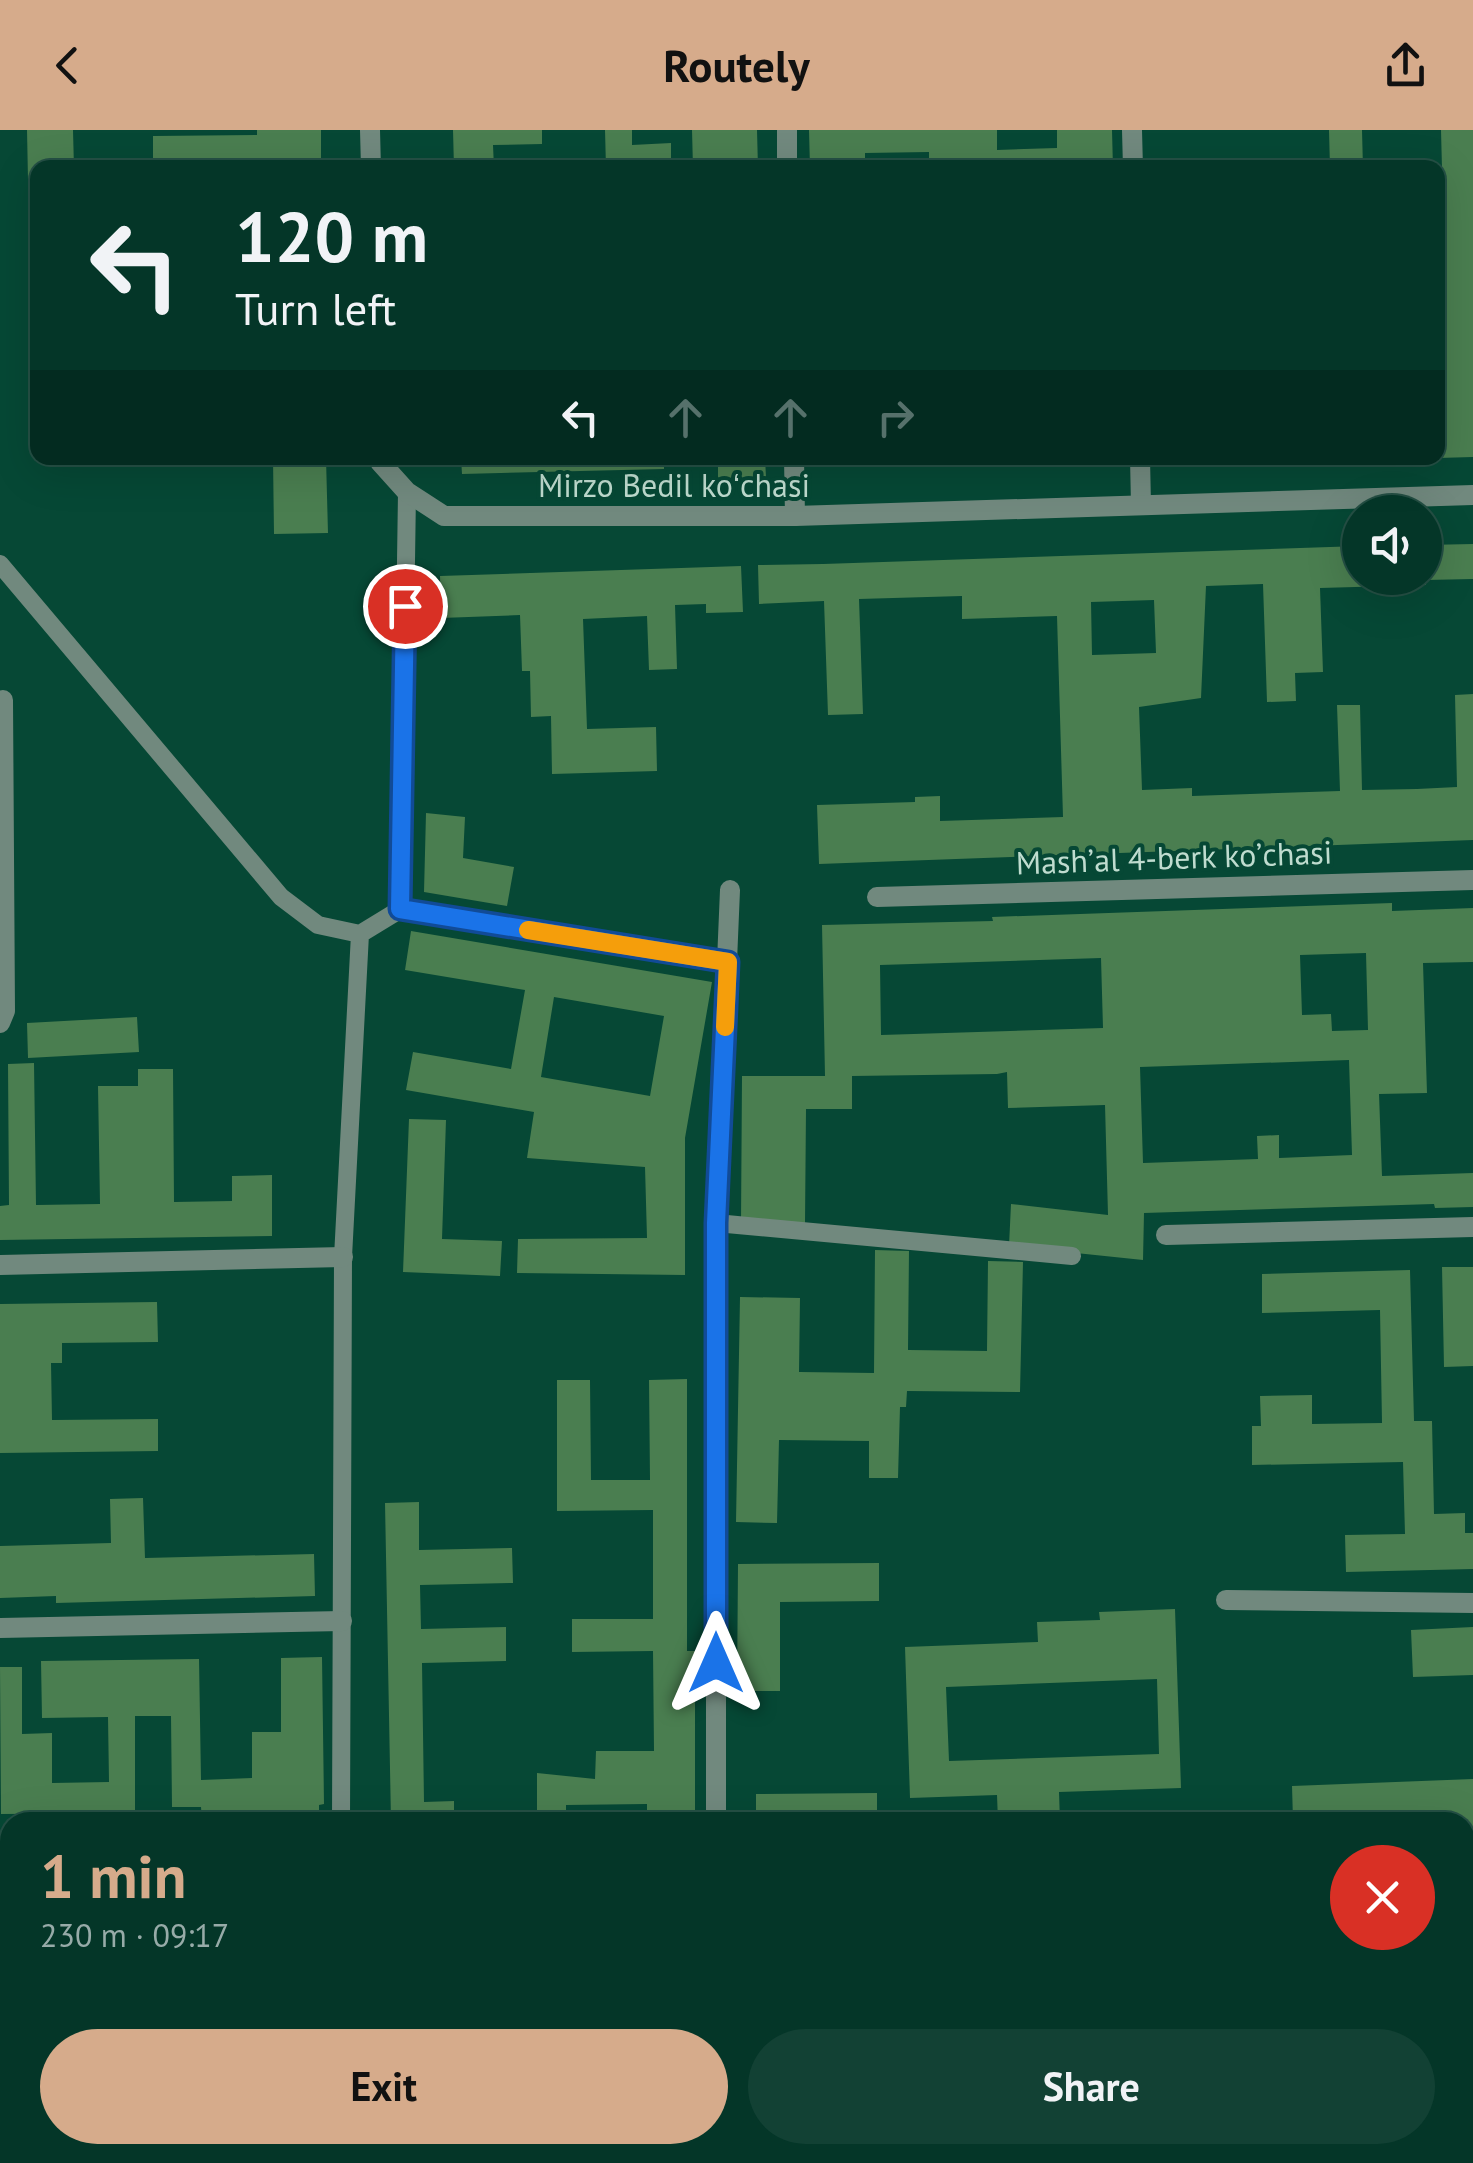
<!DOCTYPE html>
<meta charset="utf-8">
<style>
body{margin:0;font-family:"PT Sans",sans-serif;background:#124134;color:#f1f3f6;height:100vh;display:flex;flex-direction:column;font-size:38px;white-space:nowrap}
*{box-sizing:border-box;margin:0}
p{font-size:32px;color:#97aba8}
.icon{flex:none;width:55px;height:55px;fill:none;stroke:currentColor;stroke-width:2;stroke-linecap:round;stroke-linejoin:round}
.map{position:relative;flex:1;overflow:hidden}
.panel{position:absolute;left:0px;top:1682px;width:1475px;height:352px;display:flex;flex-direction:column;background:#043628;border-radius:30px 30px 0 0;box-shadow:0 10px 40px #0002,0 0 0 2px #255045}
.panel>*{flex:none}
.banner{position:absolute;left:30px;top:30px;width:1415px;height:305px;border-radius:20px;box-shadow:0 10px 40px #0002,0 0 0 2px #255045;background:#043628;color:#f1f3f6;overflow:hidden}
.fabs{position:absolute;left:1342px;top:365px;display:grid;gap:20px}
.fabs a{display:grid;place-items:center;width:100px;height:100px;border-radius:50%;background:#043628;box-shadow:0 10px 40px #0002,0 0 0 2px #255045;font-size:50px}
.pin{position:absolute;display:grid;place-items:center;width:85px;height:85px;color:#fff;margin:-42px;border:5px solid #fff;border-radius:50%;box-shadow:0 2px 10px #0007}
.me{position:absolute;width:110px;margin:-55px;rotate:0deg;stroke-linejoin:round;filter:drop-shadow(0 0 8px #0008)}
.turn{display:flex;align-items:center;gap:35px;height:210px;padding:0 40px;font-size:45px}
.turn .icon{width:130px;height:130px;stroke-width:2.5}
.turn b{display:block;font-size:70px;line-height:85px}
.lanes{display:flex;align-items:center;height:95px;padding:0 40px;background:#0003;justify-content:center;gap:50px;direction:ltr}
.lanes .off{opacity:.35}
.round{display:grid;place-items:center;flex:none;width:105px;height:105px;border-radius:52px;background:#124134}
.summary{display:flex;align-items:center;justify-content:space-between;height:170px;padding:0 40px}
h1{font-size:60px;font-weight:600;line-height:75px;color:#d6ab8b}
.primary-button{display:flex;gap:20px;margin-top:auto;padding:20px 40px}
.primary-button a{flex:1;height:115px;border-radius:60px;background:#d6ab8b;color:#111;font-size:40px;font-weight:600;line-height:115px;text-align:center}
.primary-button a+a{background:#124134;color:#f1f3f6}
header{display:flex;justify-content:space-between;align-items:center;height:130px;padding:0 40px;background:#d6ab8b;color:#111;font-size:45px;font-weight:600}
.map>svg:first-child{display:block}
</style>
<header><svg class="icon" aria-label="back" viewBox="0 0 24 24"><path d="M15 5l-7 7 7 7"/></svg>Routely<svg class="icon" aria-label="share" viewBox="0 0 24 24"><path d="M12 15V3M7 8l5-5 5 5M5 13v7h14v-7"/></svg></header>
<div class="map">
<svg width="1473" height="2033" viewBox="0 0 1473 2033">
<rect width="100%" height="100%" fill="#064835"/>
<path fill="#4a7e50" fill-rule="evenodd" d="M 27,0 L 73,0 L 74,38 L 38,38 L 38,50 L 28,50 Z
M 257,0 L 321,0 L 321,38 L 153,38 L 153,6 L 257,5 Z
M 453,0 L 542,0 L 542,14 L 493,15 L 494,38 L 454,38 Z
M 605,0 L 632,0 L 632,15 L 671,13 L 671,38 L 606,38 Z
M 692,0 L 757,0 L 758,38 L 693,38 Z
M 809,0 L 997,0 L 997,20 L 1057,18 L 1057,0 L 1112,0 L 1113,38 L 929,38 L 929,22 L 865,23 L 865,38 L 810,38 Z
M 1329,0 L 1362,0 L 1363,38 L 1330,38 Z
M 1441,0 L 1473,0 L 1473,327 L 1438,328 L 1438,282 L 1447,282 L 1445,178 L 1438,178 L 1438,149 L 1444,149 L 1442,70 L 1438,71 L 1438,39 L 1442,39 Z
M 273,328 L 326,328 L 328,403 L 274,404 Z
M 461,328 L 664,328 L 664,339 L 462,344 Z
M 718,328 L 765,328 L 766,347 L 718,348 Z
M 1183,328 L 1324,328 L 1324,331 L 1183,335 Z
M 1473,414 L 1473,449 L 1426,450 L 1426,455 L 1320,458 L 1323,542 L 1295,543 L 1296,571 L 1267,572 L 1263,454 L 1206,456 L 1201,568 L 1139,577 L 1142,660 L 1192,658 L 1192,666 L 1340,661 L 1337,575 L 1360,575 L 1362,660 L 1417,659 L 1457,657 L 1455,565 L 1473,564 L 1473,710 L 819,734 L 817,675 L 915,672 L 915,667 L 940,666 L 940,691 L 1063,687 L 1057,486 L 962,489 L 962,466 L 859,469 L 863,584 L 828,585 L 824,471 L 759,474 L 758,435 L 823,434 L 1360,416 L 1360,448 L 1425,448 L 1425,415 ZM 1154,470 L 1156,523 L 1092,525 L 1091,472 Z
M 741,436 L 743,482 L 706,483 L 706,474 L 675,475 L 677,539 L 649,540 L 647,486 L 583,489 L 587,599 L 656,597 L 657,641 L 552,644 L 551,586 L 531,587 L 530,541 L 522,541 L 520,485 L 441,488 L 440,446 Z
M 426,683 L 465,687 L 463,728 L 514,737 L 507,776 L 424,762 Z
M 1392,773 L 1392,781 L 1473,778 L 1473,832 L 1423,833 L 1427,963 L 1379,964 L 1382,1046 L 1473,1043 L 1473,1077 L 1435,1078 L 1434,1074 L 1144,1083 L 1143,1130 L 1009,1116 L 1011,1074 L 1108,1085 L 1105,975 L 1008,978 L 1007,942 L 997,944 L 852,946 L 852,979 L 806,979 L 805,1093 L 741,1092 L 742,946 L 825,946 L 822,795 L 993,791 L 992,787 ZM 1366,823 L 1368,900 L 1332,901 L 1331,884 L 1302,885 L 1300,825 ZM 1101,828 L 1103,898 L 881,905 L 880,835 ZM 1349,930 L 1352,1025 L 1279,1028 L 1279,1005 L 1257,1006 L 1258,1029 L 1143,1033 L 1140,937 Z
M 411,801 L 712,852 L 685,1008 L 685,1145 L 517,1143 L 518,1109 L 647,1108 L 645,1037 L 527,1028 L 534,982 L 406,960 L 413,922 L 511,939 L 525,860 L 405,840 ZM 554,867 L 664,886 L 650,966 L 541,947 Z
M 137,887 L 139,922 L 28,928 L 27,893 Z
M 34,933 L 36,1075 L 100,1074 L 98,956 L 138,956 L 138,939 L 173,939 L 174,1072 L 232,1071 L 232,1046 L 272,1045 L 272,1106 L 0,1110 L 0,1076 L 9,1075 L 8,934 Z
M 409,989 L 446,990 L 442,1109 L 502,1111 L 500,1146 L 403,1142 Z
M 875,1120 L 909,1121 L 908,1220 L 987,1221 L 988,1131 L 1023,1132 L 1020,1262 L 907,1261 L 906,1277 L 900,1277 L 898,1348 L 869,1348 L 869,1311 L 779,1310 L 777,1393 L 736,1392 L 740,1167 L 800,1168 L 799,1242 L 874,1243 Z
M 1442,1137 L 1473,1137 L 1473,1236 L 1444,1237 Z
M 1410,1140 L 1414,1291 L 1432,1291 L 1434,1384 L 1465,1383 L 1465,1403 L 1473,1403 L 1473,1439 L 1346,1442 L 1345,1405 L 1405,1404 L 1403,1332 L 1252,1335 L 1252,1296 L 1261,1296 L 1260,1266 L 1312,1265 L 1312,1294 L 1382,1293 L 1380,1180 L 1262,1183 L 1262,1144 Z
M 157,1172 L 158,1212 L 62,1213 L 62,1233 L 51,1233 L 52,1290 L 158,1289 L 158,1321 L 0,1323 L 0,1174 Z
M 687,1249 L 687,1521 L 695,1521 L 695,1692 L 647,1692 L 647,1674 L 566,1675 L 566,1692 L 537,1692 L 537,1643 L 595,1649 L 596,1621 L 654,1621 L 653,1521 L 572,1522 L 572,1489 L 653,1489 L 653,1380 L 557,1381 L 557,1250 L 590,1250 L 591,1350 L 650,1350 L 649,1250 Z
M 143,1368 L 145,1428 L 314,1424 L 315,1466 L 56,1473 L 56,1466 L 0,1468 L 0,1416 L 111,1413 L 110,1369 Z
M 419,1372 L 419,1420 L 512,1418 L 513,1453 L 420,1455 L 421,1499 L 506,1497 L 506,1531 L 422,1533 L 424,1672 L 454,1671 L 454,1692 L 391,1692 L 385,1373 Z
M 879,1433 L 879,1471 L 780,1472 L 780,1561 L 737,1561 L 738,1434 Z
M 1175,1479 L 1181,1658 L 1059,1662 L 1060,1692 L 998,1692 L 997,1665 L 910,1668 L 905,1517 L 1038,1512 L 1037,1492 L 1100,1490 L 1099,1482 ZM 1157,1549 L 1159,1624 L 949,1631 L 946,1557 Z
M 1473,1497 L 1473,1545 L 1413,1547 L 1411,1500 Z
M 322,1527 L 324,1674 L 319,1675 L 319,1692 L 202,1692 L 201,1677 L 172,1677 L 171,1586 L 135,1586 L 135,1683 L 1,1684 L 0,1537 L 22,1537 L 22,1604 L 52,1603 L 52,1653 L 109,1652 L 108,1587 L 42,1588 L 41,1531 L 199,1529 L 201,1650 L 252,1648 L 252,1602 L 281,1602 L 281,1528 Z
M 1473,1649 L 1473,1801 L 1465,1801 L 1465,1692 L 1442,1692 L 1442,1684 L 1293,1690 L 1292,1656 Z
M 877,1663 L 877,1692 L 756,1692 L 756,1664 Z
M 0,1782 L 10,1782 L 10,1835 L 0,1836 Z
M 1465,1863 L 1473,1863 L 1473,1900 L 1465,1900 Z
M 1465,1971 L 1473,1971 L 1473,2016 L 1465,2016 Z
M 148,2025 L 326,2025 L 326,2033 L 148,2033 Z
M 384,2025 L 428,2025 L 428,2033 L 384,2033 Z
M 665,2025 L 696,2025 L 696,2033 L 665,2033 Z
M 753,2025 L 856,2025 L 856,2033 L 753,2033 Z
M 922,2025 L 1032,2025 L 1032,2028 L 922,2031 Z"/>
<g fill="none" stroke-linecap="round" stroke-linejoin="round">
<path stroke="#71897e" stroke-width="18" d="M 0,434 L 281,767 L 318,795 L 360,804
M 401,779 L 407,362
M 716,1093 L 1072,1126
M 341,1692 L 343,1127 L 360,804 L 401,779 L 728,833
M 344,2025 L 344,2033"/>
<path stroke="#71897e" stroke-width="20" d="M 787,0 L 787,38
M 1132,0 L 1133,38
M 794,328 L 795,386
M 1140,328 L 1141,375
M 877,767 L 1473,750
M 0,893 L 5,881 L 3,570
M 1166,1105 L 1473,1097
M 0,1135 L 343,1127
M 1226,1470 L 1473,1473
M 0,1498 L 342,1491
M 716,1692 L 716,1093 L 730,760
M 1465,1823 L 1473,1823
M 0,1858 L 10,1857
M 716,2025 L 716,2033"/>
<path stroke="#71897e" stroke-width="20" d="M 370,0 L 371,38
M 380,328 L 380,332 L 407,362 L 444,386 L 795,386 L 1473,365"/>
</g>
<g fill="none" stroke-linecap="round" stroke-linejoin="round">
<defs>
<path id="route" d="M 405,476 L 400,779 L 728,832 L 716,1093 L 716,1533"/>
</defs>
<use href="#route" stroke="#114b97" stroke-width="25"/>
<use href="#route" stroke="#1a73e8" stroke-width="18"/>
<path stroke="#f59e0b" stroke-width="18" d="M 528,800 L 728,832 L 725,897"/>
</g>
<g text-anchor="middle" stroke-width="8" stroke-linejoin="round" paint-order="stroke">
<g font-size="32" fill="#bfdccf" stroke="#064835">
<text x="674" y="367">Mirzo Bedil koʻchasi</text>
<text transform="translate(1174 728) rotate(-2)" y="11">Mashʼal 4-berk koʼchasi</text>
</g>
</g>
</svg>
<div class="fabs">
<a><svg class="icon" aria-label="sound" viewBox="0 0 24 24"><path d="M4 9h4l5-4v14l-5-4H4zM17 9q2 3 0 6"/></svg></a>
</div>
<div class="pin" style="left:405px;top:476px;background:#d93025"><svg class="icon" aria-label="arrive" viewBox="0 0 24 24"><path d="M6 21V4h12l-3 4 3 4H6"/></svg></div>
<svg class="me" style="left:716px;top:1533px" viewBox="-20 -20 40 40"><path d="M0-17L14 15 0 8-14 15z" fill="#1a73e8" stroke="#fff" stroke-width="4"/></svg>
<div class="banner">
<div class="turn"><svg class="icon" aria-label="left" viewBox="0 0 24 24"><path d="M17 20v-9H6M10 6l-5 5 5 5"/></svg><div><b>120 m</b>Turn left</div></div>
<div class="lanes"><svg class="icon" aria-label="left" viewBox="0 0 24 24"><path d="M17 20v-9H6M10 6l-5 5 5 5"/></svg><svg class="icon off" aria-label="ahead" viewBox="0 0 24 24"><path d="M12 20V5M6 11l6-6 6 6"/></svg><svg class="icon off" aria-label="ahead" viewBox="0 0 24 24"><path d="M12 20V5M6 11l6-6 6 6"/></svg><svg class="icon off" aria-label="right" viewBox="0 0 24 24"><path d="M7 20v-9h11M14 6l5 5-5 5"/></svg></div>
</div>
<section class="panel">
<div class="summary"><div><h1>1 min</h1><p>230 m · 09:17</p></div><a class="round" style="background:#d93025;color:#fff"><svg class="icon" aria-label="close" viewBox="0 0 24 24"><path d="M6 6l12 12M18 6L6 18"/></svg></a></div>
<div class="primary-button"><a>Exit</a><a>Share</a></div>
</section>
</div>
